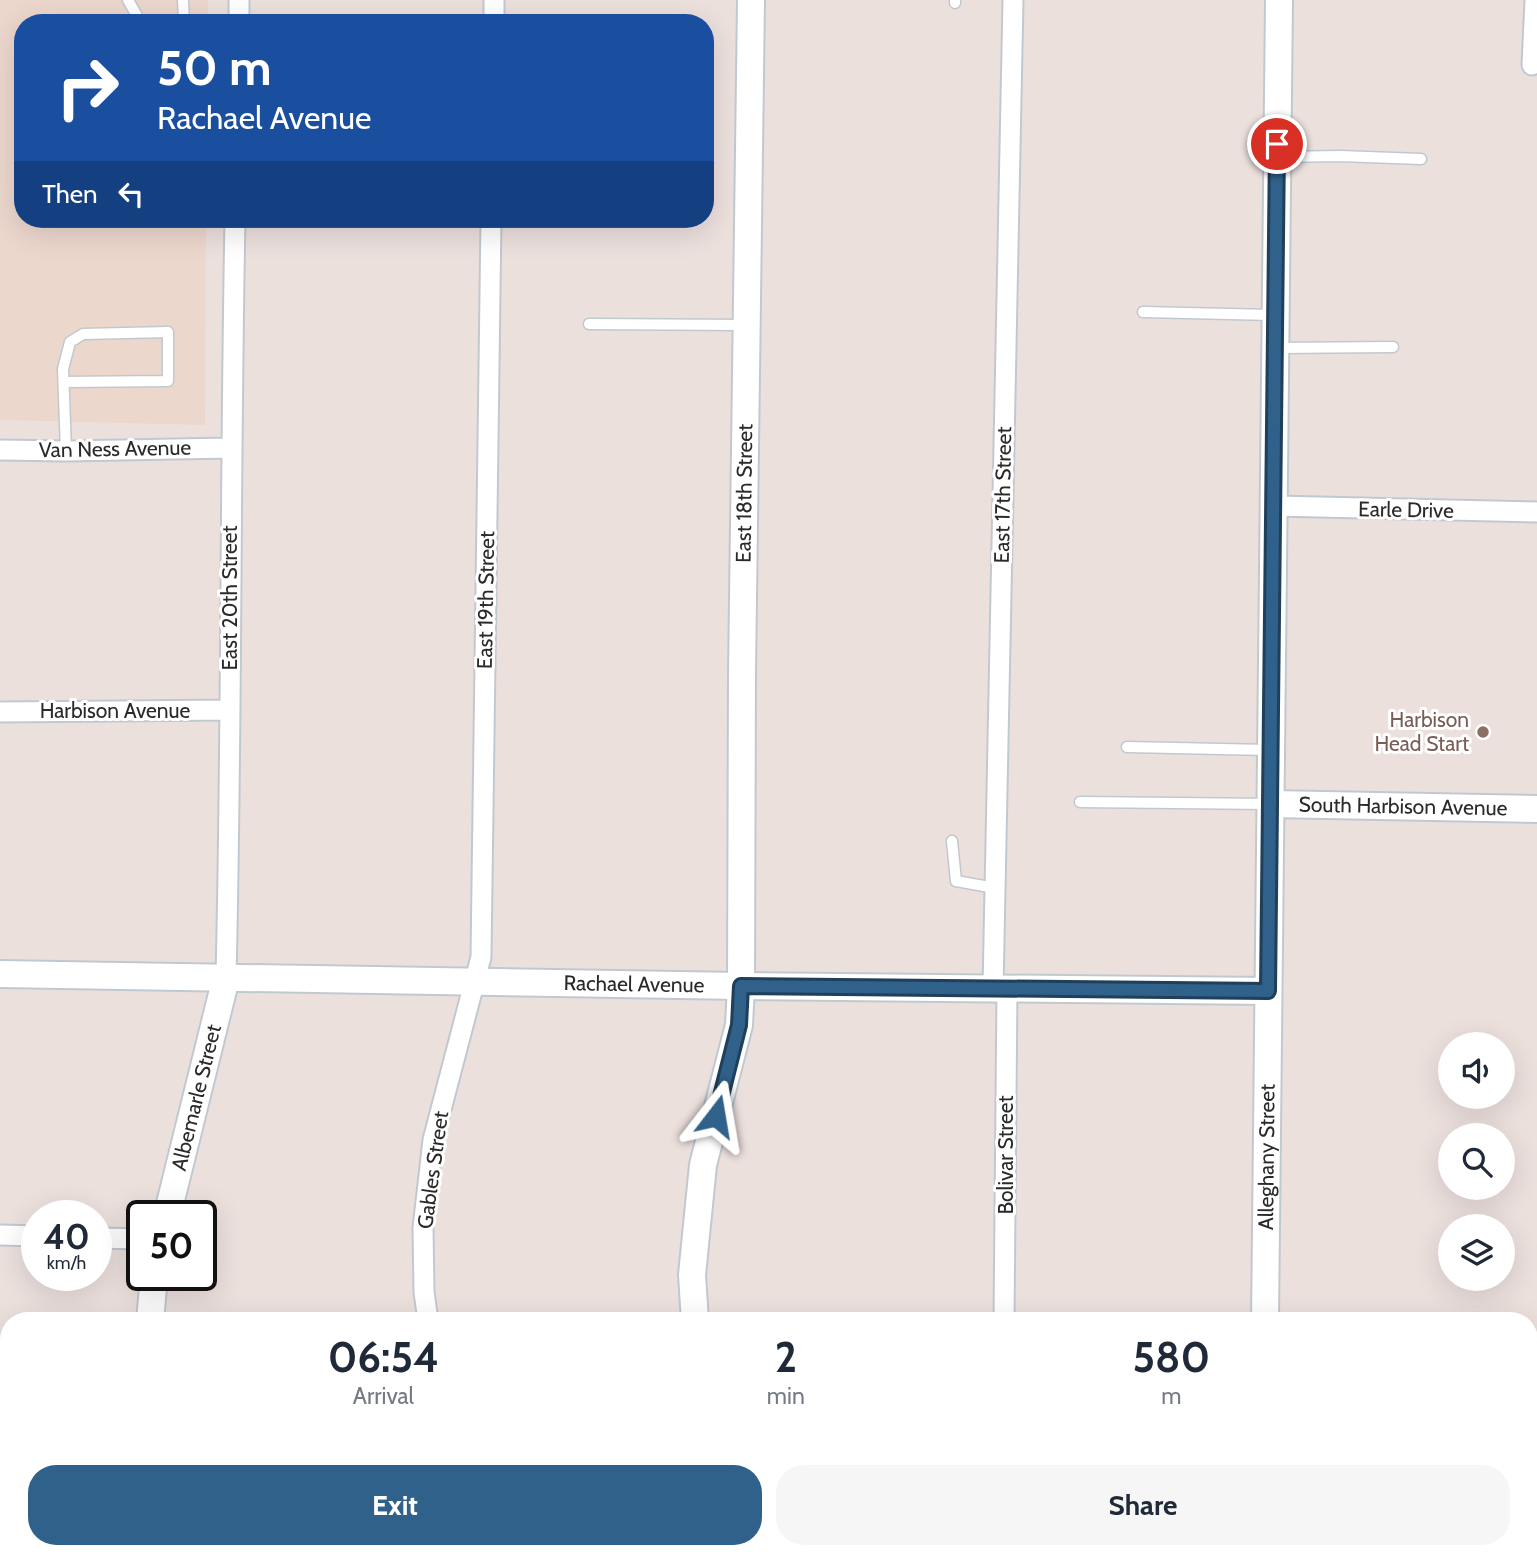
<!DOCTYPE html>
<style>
body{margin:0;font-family:Cabin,sans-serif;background:#f6f6f7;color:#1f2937;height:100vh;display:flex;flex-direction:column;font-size:26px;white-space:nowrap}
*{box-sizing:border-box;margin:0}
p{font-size:23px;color:#747a83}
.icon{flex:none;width:38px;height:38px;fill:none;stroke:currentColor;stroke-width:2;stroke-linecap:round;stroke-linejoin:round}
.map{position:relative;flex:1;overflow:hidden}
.details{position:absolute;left:0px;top:1312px;width:1538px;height:247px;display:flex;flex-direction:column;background:#fff;border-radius:28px 28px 0 0;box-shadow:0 7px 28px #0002}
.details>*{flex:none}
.guide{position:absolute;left:14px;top:14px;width:700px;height:214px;border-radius:28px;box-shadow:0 7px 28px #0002;background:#1a4fa0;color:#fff;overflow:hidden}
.buttons{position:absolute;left:1438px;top:1032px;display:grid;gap:14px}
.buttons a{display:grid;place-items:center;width:77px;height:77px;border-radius:50%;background:#fff;box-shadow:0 7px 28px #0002;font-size:35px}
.speed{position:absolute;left:21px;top:1200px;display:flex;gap:14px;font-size:35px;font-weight:700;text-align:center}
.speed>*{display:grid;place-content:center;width:91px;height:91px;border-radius:50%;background:#fff;box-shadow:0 7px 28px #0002;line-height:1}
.speed small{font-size:18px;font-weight:400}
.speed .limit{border:4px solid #111;border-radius:10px;background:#fff;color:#111}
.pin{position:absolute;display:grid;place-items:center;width:60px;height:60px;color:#fff;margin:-30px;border:4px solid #fff;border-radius:50%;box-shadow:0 2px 7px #0007}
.me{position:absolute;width:77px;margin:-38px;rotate:14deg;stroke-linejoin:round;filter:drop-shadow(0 0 5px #0008)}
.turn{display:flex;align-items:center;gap:24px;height:147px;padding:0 28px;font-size:32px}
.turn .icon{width:91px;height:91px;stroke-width:2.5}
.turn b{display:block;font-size:49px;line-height:60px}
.then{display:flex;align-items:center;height:66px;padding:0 28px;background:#0003;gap:14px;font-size:26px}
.eta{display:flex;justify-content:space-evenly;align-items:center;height:119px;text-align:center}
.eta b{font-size:42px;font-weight:700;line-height:49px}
.button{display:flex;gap:14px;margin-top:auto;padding:14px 28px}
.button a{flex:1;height:80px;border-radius:28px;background:#30618a;color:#fff;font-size:28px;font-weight:700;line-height:80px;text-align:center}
.button a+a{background:#f6f6f7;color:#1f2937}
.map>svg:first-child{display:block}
</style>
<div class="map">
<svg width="1537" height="1559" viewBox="0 0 1537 1559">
<rect width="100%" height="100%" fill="#ece0dd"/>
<path fill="#ecd7cd" d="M 0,0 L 208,0 L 208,23 L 23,23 L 23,219 L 206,219 L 205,425 L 0,420 Z"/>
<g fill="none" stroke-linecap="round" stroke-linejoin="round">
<defs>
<path id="lane" d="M 128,0 L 141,23
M 183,0 L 184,23
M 955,3 L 955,0
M 1278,157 L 1340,156 L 1421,159
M 1143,312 L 1276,315
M 589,324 L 744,325
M 1277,348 L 1393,347
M 64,382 L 168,381 L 168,332 L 83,334 L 70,342 L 63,369 L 66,451
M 1127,747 L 1269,750
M 1080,802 L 1270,804
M 952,841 L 956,881 L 995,888"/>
<path id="street" d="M 239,23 L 239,0
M 494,23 L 494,0
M 1532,65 L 1535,0
M 0,450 L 66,451 L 230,448
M 1275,506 L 1537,512
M 0,712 L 230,710
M 226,978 C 232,725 230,472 235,219
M 993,989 L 1013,0
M 0,1235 L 37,1236
M 96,1238 L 142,1239
M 428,1321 L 424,1292 L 423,1228 L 433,1140 L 481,957 L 491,219
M 1004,1321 L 1007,989
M 0,1492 L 9,1492
M 480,1550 L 483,1559
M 1006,1550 L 1009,1559
M 700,1559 L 724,1550"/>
<g id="secondary">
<path id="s1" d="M 1270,804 L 1537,809"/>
<path id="s2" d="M 0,974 L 741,986 L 1268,991"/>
<path id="s3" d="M 167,1216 L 226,978"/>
<path d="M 150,1321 L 154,1276"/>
<path id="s4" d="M 695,1321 L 692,1275 L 703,1165 L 739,1025 L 741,986 L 742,674 L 751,0"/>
<path id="s5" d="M 1265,1321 L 1279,0"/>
<path d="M 207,1550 L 210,1559"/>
<path d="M 767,1550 L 771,1559"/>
<path d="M 1262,1559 L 1262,1550"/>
</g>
</defs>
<use href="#lane" stroke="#c1c9d0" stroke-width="13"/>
<use href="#street" stroke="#c1c9d0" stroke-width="23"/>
<use href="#secondary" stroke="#c1c9d0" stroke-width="30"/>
<use href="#lane" stroke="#fff" stroke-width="10"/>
<use href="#street" stroke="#fff" stroke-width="19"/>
<use href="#secondary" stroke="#fff" stroke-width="26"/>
</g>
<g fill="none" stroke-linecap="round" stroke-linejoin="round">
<defs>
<path id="route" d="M 716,1116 L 739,1025 L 741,986 L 1268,991 L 1277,144"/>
</defs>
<use href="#route" stroke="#1f3f5a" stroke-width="18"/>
<use href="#route" stroke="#30618a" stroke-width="12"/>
</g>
<circle fill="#8d6e63" stroke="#fff" stroke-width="2.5" cx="1483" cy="732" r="7"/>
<g text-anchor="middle" stroke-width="6" stroke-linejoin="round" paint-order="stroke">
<g font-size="21" fill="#2a2a2a" stroke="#fff">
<text transform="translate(115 449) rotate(-1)" y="7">Van Ness Avenue</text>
<text dy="7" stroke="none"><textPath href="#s4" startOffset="833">East 18th Street</textPath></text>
<text transform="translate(1003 495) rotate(-89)" y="7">East 17th Street</text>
<text transform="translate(1406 510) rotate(1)" y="7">Earle Drive</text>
<text transform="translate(230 598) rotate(-90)" y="7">East 20th Street</text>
<text transform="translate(486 600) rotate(-89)" y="7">East 19th Street</text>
<text x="115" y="718">Harbison Avenue</text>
<text dy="7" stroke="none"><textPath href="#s1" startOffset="133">South Harbison Avenue</textPath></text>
<text dy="7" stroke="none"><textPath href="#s2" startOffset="634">Rachael Avenue</textPath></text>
<text dy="7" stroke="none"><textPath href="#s3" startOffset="122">Albemarle Street</textPath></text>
<text transform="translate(1006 1155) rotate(-90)" y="7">Bolivar Street</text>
<text dy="7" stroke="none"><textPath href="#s5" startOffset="164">Alleghany Street</textPath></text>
<text transform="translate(433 1170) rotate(-82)" y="7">Gables Street</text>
</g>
<g font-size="21" fill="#785e54" stroke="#fff" text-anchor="end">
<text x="1469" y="727">Harbison<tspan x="1469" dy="24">Head Start</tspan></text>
</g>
</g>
</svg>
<div class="buttons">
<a><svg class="icon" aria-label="sound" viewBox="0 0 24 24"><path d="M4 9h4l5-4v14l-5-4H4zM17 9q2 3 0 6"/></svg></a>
<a><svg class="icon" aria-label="search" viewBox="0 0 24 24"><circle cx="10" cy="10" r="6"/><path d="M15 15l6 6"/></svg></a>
<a><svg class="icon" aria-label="layers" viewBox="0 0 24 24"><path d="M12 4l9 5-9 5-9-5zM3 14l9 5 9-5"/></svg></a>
</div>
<div class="speed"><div>40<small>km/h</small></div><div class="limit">50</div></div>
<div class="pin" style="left:1277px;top:144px;background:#d93025"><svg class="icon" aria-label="arrive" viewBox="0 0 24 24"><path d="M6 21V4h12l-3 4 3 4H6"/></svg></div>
<svg class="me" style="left:716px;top:1116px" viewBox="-20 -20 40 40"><path d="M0-17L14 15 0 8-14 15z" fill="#30618a" stroke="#fff" stroke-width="4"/></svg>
<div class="guide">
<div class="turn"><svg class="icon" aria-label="right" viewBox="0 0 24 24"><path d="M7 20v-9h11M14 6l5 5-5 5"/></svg><div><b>50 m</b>Rachael Avenue</div></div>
<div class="then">Then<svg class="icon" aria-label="left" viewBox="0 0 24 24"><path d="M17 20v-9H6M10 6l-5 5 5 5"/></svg></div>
</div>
<section class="details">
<div class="eta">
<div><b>06:54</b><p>Arrival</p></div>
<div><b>2</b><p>min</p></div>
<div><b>580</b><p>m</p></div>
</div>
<div class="button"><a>Exit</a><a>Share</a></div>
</section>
</div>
